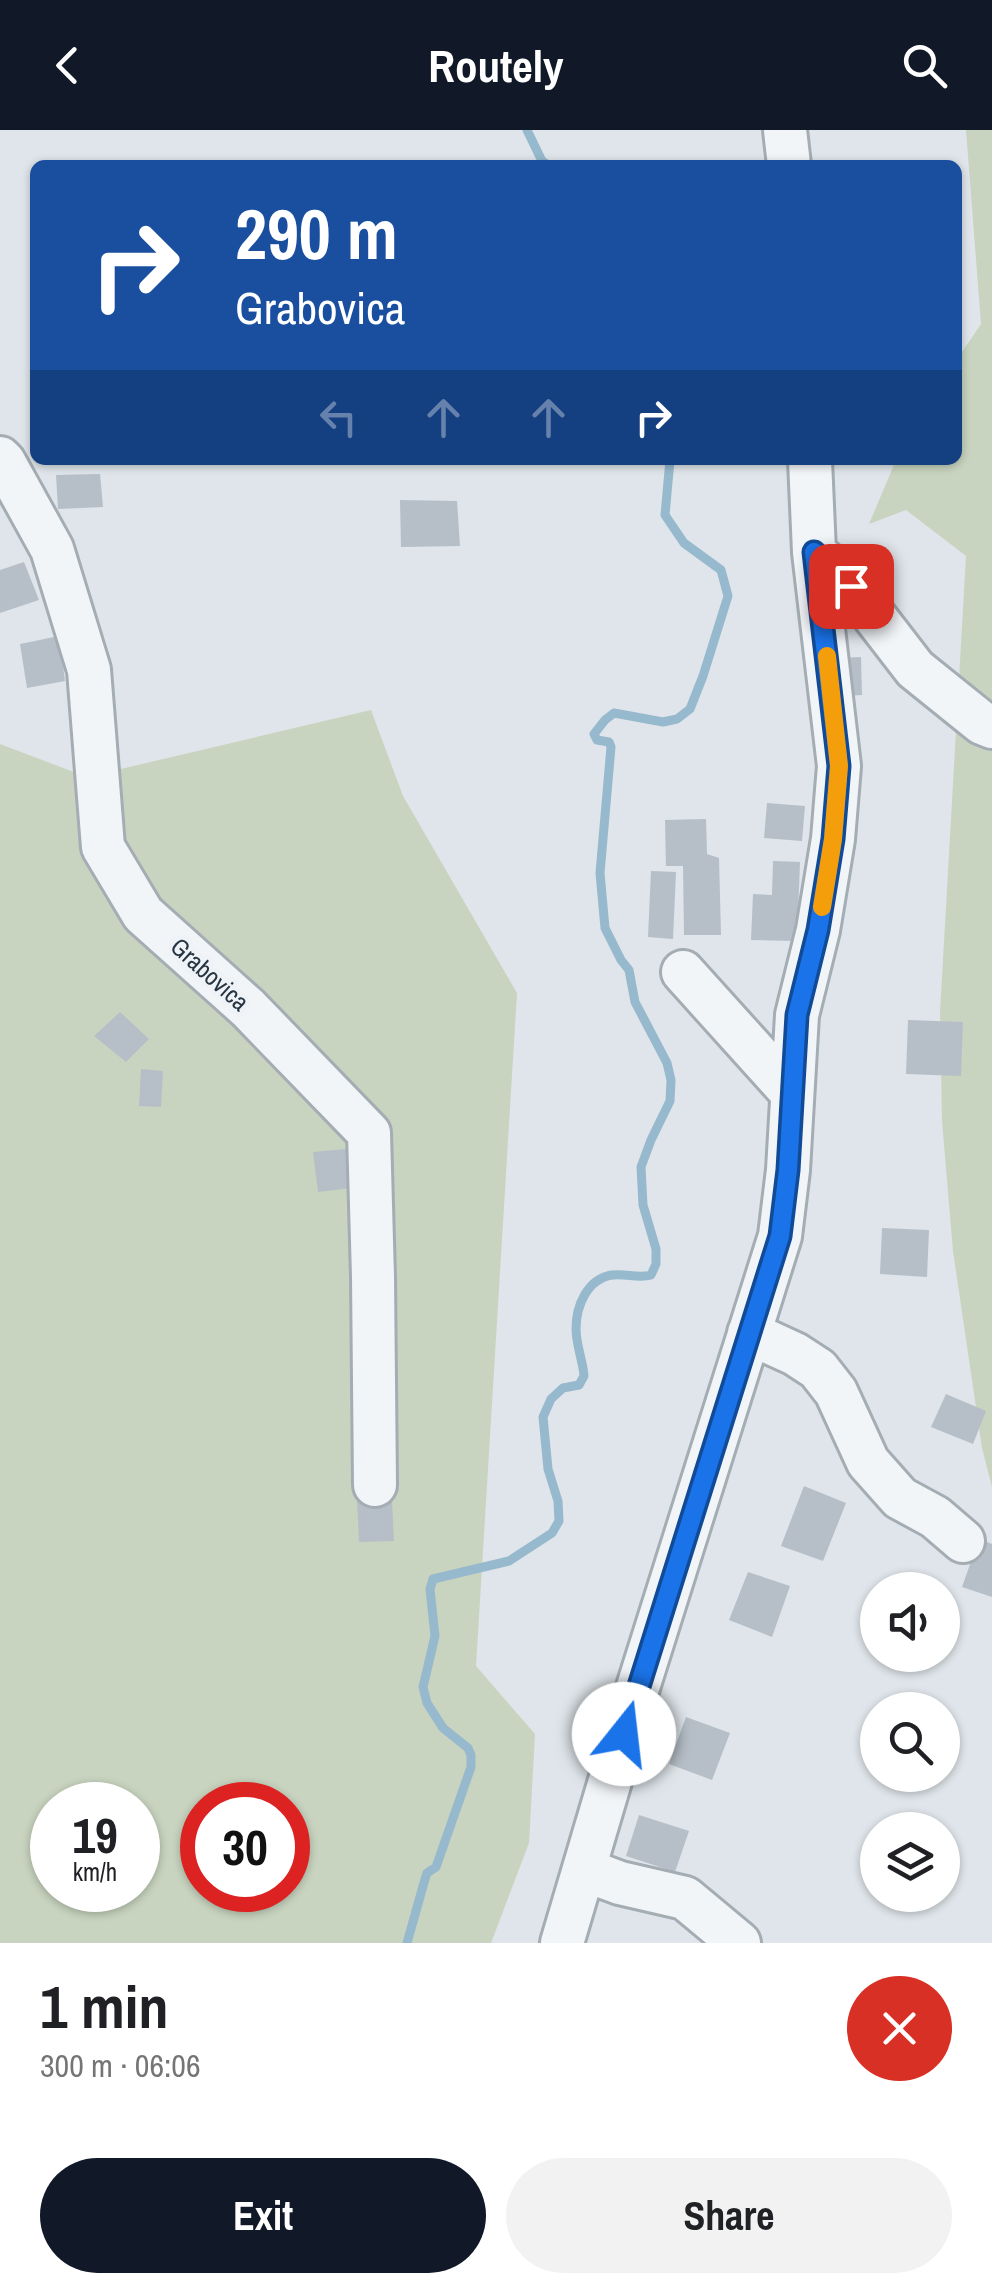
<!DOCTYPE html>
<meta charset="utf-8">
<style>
body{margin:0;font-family:"Archivo Narrow",sans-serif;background:#f2f2f2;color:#202124;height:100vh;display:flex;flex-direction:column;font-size:38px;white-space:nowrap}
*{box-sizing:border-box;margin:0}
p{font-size:32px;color:#757577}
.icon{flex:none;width:55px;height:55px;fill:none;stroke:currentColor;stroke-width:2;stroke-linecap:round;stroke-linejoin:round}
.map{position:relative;height:1813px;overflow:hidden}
.side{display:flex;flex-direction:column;background:#fff;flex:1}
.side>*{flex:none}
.hud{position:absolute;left:30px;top:30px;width:932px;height:305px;border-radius:15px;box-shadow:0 2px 8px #0004;background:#1a4fa0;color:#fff;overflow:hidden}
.controls{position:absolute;left:860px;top:1442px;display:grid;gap:20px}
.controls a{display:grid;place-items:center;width:100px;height:100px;border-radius:50%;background:#fff;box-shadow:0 2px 8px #0004;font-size:50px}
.speed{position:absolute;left:30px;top:1652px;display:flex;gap:20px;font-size:50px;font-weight:700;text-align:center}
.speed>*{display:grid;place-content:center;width:130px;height:130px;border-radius:50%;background:#fff;box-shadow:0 2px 8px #0004;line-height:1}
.speed small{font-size:25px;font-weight:400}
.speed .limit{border:15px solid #d22;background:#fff;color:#111}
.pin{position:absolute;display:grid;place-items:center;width:85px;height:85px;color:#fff;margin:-42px;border-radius:20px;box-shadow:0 5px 15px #0006}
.me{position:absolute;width:110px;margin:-55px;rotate:16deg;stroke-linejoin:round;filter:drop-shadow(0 0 8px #0008)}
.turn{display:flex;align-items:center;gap:35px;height:210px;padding:0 40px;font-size:45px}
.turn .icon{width:130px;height:130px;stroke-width:2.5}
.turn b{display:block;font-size:70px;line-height:85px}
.lanes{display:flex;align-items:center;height:95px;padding:0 40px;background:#0003;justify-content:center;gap:50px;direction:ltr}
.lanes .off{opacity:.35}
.round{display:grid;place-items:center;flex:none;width:105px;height:105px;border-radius:52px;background:#f2f2f2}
.headline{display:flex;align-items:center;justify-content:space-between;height:170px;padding:0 40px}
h1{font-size:60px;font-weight:700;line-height:75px}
.cta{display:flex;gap:20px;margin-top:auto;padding:20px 40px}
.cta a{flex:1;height:115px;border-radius:60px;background:#111827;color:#fff;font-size:40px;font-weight:700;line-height:115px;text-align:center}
.cta a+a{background:#f2f2f2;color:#202124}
header{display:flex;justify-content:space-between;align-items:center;height:130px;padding:0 40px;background:#111827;color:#fff;font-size:45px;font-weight:700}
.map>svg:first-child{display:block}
</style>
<header><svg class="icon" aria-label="back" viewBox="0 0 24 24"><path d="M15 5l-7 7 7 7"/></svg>Routely<svg class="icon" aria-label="search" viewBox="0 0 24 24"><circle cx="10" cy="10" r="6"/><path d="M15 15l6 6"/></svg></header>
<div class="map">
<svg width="992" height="1813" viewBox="0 0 992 1813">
<rect width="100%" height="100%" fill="#dfe5ea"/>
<path fill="#c8d4bf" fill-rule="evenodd" d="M 966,0 L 992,0 L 992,1357 L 982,1318 L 953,1121 L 942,991 L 940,882 L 966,426 L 906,380 L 869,394 L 896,330 L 958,330 L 958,228 L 981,194 Z
M 371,580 L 403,666 L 517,863 L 476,1536 L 535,1604 L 529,1713 L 491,1813 L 0,1813 L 0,614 L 87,647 ZM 52,1675 L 138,1675 L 138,1760 L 52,1760 ZM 202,1675 L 288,1675 L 288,1760 L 202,1760 Z"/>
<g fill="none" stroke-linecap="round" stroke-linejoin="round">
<path stroke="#97b9cd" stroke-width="9" d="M 527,0 L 542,31 L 548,35
M 407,1813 L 425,1749 L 427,1743 L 436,1737 L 471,1637 L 471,1625 L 468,1618 L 443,1598 L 427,1573 L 423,1557 L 435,1506 L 430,1459 L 433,1449 L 509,1431 L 552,1403 L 559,1391 L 558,1371 L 548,1339 L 543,1287 L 551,1269 L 563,1258 L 579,1255 L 584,1246 C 583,1231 576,1215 576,1199 C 576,1176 587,1149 612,1145 C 626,1143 638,1149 651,1145 L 656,1134 L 656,1119 L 643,1075 L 641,1037 L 651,1010 L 670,971 L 671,950 L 667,933 L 635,872 L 629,840 L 621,830 L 605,798 L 600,743 L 611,617 L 609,612 L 597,610 L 594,604 L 605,590 L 614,583 L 663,592 L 677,589 L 690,579 L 703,546 L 728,466 L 721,440 L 684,413 L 665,385 L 670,330"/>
</g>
<path fill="#b6bfc7" d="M 100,344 L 103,377 L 58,379 L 56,345 Z
M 400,370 L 457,371 L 460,416 L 401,417 Z
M 24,432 L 39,470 L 0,483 L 0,440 Z
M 59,506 L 65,551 L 27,558 L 20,514 Z
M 861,527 L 862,565 L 842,566 L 840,528 Z
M 767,673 L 805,676 L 802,711 L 764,708 Z
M 706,689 L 707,724 L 719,728 L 721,805 L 684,805 L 683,736 L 666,736 L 665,690 Z
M 773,731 L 800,732 L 797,811 L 751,810 L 753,764 L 772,765 Z
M 651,741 L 676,742 L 673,809 L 648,807 Z
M 120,882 L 149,909 L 126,932 L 94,906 Z
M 908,890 L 963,892 L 961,946 L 906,944 Z
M 141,939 L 163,941 L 161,977 L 139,976 Z
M 356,1018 L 360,1057 L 318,1062 L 313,1022 Z
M 882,1098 L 929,1100 L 927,1147 L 880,1144 Z
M 946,1264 L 986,1281 L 973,1314 L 931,1297 Z
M 804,1356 L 846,1373 L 823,1431 L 781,1416 Z
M 392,1370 L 394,1411 L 359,1412 L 357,1371 Z
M 979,1409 L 992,1414 L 992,1467 L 962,1457 Z
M 748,1442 L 790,1456 L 772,1507 L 729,1490 Z
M 686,1587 L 730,1603 L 712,1650 L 669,1634 Z
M 639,1685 L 689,1701 L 675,1742 L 626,1726 Z"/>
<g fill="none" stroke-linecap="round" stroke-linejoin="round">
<defs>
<path id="minor" d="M 785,0 L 789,35
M 0,328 L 4,332 L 52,419 L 89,540 L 103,717 L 143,784 L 248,878 L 369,1003 L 373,1147 L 375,1355
M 814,422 L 851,456 L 915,539 L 982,593 L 992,597
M 683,842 L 792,963
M 749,1203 L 795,1224 L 818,1239 L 836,1262 L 868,1332 L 900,1368 L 935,1387 L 963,1411
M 585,1740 L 620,1753 L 685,1768 L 739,1813
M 562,1813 L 634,1570 L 780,1106 L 788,1040 L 797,885 L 818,800 L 833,709 L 839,636 L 814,422 L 810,330"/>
</defs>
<use href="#minor" stroke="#a4adb4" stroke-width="48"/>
<use href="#minor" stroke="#f2f5f8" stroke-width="42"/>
</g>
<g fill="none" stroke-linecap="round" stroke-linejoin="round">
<defs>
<path id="route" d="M 624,1604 L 780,1106 L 788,1040 L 797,885 L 818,800 L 833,709 L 839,636 L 814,422 L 851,456"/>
</defs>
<use href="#route" stroke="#114b97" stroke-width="25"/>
<use href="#route" stroke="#1a73e8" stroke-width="18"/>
<path stroke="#f59e0b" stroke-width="18" d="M 822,777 L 833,709 L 839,636 L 827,526"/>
</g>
<g text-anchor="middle" stroke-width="10" stroke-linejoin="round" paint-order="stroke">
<g font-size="25" fill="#273542" stroke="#eff3f7">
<text transform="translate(210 844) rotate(42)" y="9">Grabovica</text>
</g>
</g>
</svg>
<div class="controls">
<a><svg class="icon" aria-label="sound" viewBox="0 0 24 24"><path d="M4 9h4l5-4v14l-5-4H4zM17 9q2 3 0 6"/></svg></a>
<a><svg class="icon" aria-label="search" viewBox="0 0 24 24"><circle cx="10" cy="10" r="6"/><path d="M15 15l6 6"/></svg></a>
<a><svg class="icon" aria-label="layers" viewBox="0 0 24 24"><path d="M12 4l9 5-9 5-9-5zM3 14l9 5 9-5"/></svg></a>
</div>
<div class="speed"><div>19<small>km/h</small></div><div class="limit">30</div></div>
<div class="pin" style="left:851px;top:456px;background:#d93025"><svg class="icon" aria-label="arrive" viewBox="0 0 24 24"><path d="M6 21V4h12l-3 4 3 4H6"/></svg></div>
<svg class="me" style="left:624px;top:1604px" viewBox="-20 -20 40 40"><circle r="19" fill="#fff"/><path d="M0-13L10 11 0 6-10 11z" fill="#1a73e8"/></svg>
<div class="hud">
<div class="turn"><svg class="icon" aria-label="right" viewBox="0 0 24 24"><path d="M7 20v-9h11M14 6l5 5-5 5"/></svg><div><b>290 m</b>Grabovica</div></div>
<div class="lanes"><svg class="icon off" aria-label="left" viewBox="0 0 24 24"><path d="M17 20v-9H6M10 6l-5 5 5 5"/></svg><svg class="icon off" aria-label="ahead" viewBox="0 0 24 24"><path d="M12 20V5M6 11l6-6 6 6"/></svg><svg class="icon off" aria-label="ahead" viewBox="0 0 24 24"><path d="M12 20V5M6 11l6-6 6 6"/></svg><svg class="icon" aria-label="right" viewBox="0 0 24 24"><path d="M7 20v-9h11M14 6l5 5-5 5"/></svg></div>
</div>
</div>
<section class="side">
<div class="headline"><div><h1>1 min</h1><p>300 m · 06:06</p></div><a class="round" style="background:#d93025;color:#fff"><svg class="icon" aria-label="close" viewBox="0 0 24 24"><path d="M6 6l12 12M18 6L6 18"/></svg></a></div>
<div class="cta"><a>Exit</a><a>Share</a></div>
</section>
